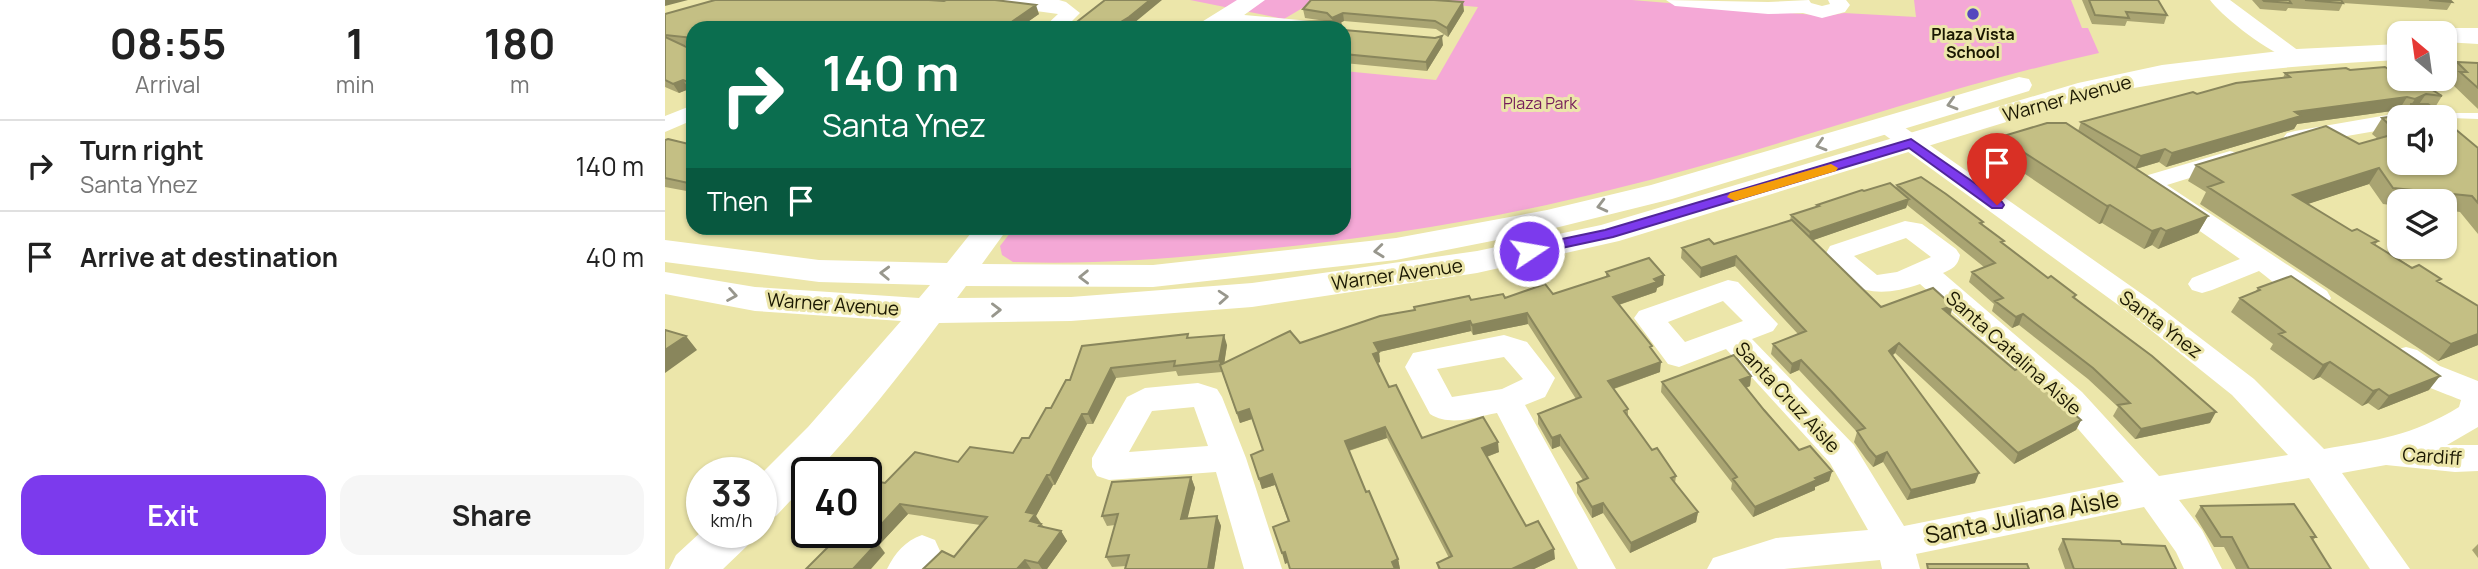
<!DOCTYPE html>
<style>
body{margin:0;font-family:Manrope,sans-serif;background:#f6f6f6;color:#222;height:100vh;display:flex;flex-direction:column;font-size:26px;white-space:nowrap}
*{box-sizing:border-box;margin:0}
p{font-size:23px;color:#767676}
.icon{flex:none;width:38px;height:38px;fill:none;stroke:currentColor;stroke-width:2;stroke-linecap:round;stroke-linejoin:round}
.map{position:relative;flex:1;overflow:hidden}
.sheet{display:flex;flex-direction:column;background:#fff;width:665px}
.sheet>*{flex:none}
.banner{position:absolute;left:21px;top:21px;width:665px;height:214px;border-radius:21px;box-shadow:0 2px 5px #0004;background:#0b6e4f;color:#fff;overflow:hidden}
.needle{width:46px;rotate:331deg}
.fabs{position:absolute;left:1722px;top:21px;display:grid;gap:14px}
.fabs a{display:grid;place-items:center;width:70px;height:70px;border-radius:14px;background:#fff;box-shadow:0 2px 5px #0004;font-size:35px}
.speed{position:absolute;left:21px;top:457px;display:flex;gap:14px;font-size:35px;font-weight:700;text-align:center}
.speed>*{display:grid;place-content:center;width:91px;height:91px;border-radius:50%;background:#fff;box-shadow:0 2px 5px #0004;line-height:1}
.speed small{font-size:18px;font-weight:400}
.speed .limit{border:4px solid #111;border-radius:10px;background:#fff;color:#111}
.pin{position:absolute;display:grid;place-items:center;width:60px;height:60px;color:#fff;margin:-72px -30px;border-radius:50% 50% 50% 0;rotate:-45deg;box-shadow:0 0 7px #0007}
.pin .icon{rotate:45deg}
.me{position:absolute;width:77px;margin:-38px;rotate:78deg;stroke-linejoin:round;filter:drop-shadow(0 0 5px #0008)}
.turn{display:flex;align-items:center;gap:24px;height:147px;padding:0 21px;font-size:32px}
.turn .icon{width:91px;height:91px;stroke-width:2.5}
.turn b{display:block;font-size:49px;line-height:60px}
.then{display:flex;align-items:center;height:66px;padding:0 21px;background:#0003;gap:14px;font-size:26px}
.eta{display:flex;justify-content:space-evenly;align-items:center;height:119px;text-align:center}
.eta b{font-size:42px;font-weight:700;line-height:49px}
.primary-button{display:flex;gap:14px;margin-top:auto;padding:14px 21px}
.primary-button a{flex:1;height:80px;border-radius:21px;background:#7c3aed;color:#fff;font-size:28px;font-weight:700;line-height:80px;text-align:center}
.primary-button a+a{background:#f6f6f6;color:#222}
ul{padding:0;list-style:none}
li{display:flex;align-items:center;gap:21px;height:91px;padding:0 21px;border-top:2px solid #e0e0e0}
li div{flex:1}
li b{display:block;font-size:26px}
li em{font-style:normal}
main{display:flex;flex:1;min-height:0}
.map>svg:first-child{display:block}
</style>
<main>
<section class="sheet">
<div class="eta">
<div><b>08:55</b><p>Arrival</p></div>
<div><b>1</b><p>min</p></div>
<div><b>180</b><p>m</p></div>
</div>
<ul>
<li><svg class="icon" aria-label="right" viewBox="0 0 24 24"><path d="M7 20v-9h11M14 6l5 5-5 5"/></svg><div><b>Turn right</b><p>Santa Ynez</p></div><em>140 m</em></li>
<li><svg class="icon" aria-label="arrive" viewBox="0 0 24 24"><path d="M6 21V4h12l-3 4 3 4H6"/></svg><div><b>Arrive at destination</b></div><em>40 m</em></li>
</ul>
<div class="primary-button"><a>Exit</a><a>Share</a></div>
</section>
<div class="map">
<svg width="1813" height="569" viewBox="0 0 1813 569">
<rect width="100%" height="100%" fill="#ece6aa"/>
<path fill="#f4a8d6" d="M 525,0 L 651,0 L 619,19 Z
M 734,0 L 967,0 L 1162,16 L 1179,13 L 1251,17 L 1249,0 L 1406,0 L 1417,28 L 1423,28 L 1434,53 C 1268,89 1110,150 945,190 C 822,221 697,240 571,252 C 497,259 423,265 348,262 L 337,255 L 335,246 L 349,228 L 679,228 L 679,71 L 771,80 L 813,7 Z"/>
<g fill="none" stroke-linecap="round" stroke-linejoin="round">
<path fill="#fff" fill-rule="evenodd" d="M 1763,113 L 1813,113 L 1813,119 L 1758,117 L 1759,114 Z"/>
<path fill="#fff" fill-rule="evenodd" d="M 325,0 L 394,0 L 401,2 L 415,13 L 400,28 L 378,28 L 393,14 L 334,6 Z
M 1001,0 L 1103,2 L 1144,0 L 1146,3 L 1157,6 L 1165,4 L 1163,0 L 1181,0 L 1185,5 L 1180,12 L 1157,18 L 1138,13 L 1103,14 L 1010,6 Z
M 1545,0 L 1565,0 L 1642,57 L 1639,61 C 1619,66 1557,17 1545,0 Z
M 557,13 L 656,22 L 663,24 L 666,28 L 591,28 L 550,23 L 547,19 L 550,15 Z
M 28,105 L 28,120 L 0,132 L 0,116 Z
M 1734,113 L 1743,117 L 1734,117 L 1734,127 L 1630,145 L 1622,143 L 1618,138 L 1622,133 L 1630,131 Z
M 1221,118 L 1229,120 L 1487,301 L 1589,379 L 1659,449 C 1712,440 1747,436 1794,407 L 1796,400 C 1772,390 1739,381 1726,358 L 1730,350 L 1741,347 L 1752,350 L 1775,366 L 1813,381 L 1813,427 L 1782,445 L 1813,445 L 1813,471 L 1790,472 L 1721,465 L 1677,473 L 1745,569 L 1705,569 L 1644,478 L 1514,500 L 1537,530 L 1557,569 L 1519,569 L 1511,552 L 1479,507 L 1251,554 L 1255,569 L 1217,569 L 1215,560 L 1119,569 L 1042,569 L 1048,558 L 1111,538 L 1203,530 L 1165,463 L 1061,349 L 1014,367 L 1003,364 L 969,318 L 974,311 L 1063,280 L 1073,282 L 1113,324 L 1108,331 L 1087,339 L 1189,445 L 1239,526 L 1459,482 L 1395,408 L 1255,284 C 1215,298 1184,295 1159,257 L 1165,246 L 1240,221 L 1257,224 L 1291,249 L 1295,255 C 1293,266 1287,269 1278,273 L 1417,392 L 1494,476 L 1623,455 L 1567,395 L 1467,315 L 1213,130 L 1210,125 L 1213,120 ZM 1241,238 L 1266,257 L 1232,272 L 1212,275 L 1189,256 ZM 1058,301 L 1078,321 L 1020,342 L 1003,322 Z
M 1565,151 L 1573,153 L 1577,158 L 1573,163 L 1502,185 L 1662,291 L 1666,298 L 1662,305 C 1638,311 1613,285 1594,271 L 1547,290 L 1537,293 L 1527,290 L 1523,284 L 1527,278 L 1575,259 L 1473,188 L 1470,183 L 1473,178 Z
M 839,335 L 862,342 L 890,378 L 880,397 L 860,405 L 951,569 L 913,569 L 832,413 C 809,417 786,427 765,414 L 740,367 L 748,353 ZM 839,357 L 858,379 L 837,389 L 787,397 L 772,369 Z
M 533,383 L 552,389 L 557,397 L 581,458 L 617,569 L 579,569 L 551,472 L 444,480 L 432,476 L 427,467 L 427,458 L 462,397 L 480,388 ZM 529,407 L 543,446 L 464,452 L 487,411 Z
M 257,535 L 270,540 L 275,551 L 264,569 L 222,569 C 230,553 240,541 257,535 Z"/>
<path fill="#fff" fill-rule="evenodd" d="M 572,0 L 600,0 L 561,28 L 532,28 L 535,23 Z
M 1780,28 L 1813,28 L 1813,44 L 1780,42 L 1780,33 L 1769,33 Z
M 1734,44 L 1734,60 C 1627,65 1524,75 1419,98 L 954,241 L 812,273 L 587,307 L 406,321 L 274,323 C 235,375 195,425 151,472 L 142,472 L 142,483 L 111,516 L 96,521 L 96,474 L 143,427 L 236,321 L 90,311 L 0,294 L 0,272 L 90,287 L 254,298 L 265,285 L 154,282 L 0,262 L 0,240 L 154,260 L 282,263 L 310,228 L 343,228 L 317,264 L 488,265 L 731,238 L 882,210 L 986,185 L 1354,77 L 1364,79 L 1367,85 L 1364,91 L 1007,199 L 882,230 L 731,260 L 488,287 L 301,286 L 292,298 L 406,297 L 587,283 L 812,251 L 936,225 L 1413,83 L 1497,65 L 1632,49 Z
M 37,531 L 37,532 L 89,532 L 83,545 L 58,569 L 4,569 L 11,555 Z"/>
</g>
<path fill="#a9a472" d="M 1417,0 L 1493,0 L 1502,15 L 1499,24 L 1462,21 L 1460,26 L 1427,24 Z
M 1587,0 L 1785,0 L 1787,2 L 1782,10 L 1678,3 L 1674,11 L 1623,8 L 1621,11 L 1595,9 Z
M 638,9 L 799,11 L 783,37 L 771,29 L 679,21 L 661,21 L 640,18 Z
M 0,14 L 374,14 L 354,28 L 28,28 L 28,46 L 18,45 L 28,50 L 28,91 L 24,89 L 14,93 L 0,87 Z
M 679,30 L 778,45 L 762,71 L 679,63 Z
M 1792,62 L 1813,63 L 1813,109 L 1787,84 L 1790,80 L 1784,74 Z
M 1685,70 L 1730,73 L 1777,96 L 1769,109 L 1789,128 L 1813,148 L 1813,234 L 1795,212 L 1780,210 L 1780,201 L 1734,201 L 1734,206 L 1718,204 L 1704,184 L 1642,204 L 1687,231 L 1713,241 L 1710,245 L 1813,306 L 1813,345 L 1773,361 L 1535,204 L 1541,192 L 1523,181 L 1531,165 L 1694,144 L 1713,139 L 1707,134 L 1717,118 L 1740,115 L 1741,112 L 1734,110 L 1632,124 L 1629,129 L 1501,167 L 1494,162 L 1471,169 L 1543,216 L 1533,233 L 1493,249 L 1487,245 L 1479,249 L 1437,223 L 1434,224 L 1329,153 L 1335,137 L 1413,131 L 1416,122 L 1532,94 L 1618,78 L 1620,73 Z
M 0,140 L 28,145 L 28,193 L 27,192 L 0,187 Z
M 1232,185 L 1318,222 L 1317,225 L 1339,241 L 1338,243 L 1383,278 L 1411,295 L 1410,298 L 1545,423 L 1470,439 L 1448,416 L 1453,407 L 1423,379 L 1354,325 L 1347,328 L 1327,311 L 1329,304 L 1304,282 L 1307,272 L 1319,267 L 1242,205 L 1241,208 L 1148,240 L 1216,307 L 1288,306 L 1285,315 L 1350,370 L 1416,420 L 1411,430 L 1349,464 L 1230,353 L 1228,355 L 1310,483 L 1242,500 L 1218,462 L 1208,467 L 1201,459 L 1189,442 L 1192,432 L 1162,400 L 1134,370 L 1125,374 L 1106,354 L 1108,344 L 1133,334 L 1070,266 L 1035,278 L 1016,258 L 1017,248 L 1049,244 L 1125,221 L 1126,215 L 1151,207 L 1152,205 L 1199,191 L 1231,188 Z
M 941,272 L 999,275 L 998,285 L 992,288 L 991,292 L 954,305 L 987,350 L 995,372 L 949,389 L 963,409 L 963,417 L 987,450 L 1011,476 L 1010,483 L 1033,512 L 1031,522 L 965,553 L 938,513 L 927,518 L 912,493 L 912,483 L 918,480 L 895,446 L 887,449 L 873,424 L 873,414 L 911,399 L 863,324 L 808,335 L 806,331 L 714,352 L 715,362 L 713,363 L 724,387 L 757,438 L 834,452 L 822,457 L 861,526 L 890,559 L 869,569 L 773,569 L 772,563 L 784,558 L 722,438 L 684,451 L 701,492 L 733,559 L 735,569 L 625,569 L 623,562 L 620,564 L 623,521 L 610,485 L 597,489 L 586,455 L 598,450 L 587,419 L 575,423 L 557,372 L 513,376 L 511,371 L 451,378 L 428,424 L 422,424 L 390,485 L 388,485 L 371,516 L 379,527 L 396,531 L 402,541 L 382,569 L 258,569 L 289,557 L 315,525 L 243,514 L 214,545 L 220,553 L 201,532 L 220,483 L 293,462 L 348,453 L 364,438 L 405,380 L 524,338 L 562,345 L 559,363 L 635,343 L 806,300 L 888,294 L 941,277 Z
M 1593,288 L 1764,390 L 1713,410 L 1703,403 L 1697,406 L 1655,377 L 1648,380 L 1605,349 L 1608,344 L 1566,312 L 1575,298 L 1590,292 Z
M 1086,376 L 1085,386 L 1081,388 L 1134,450 L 1167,471 L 1164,481 L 1150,487 L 1150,490 L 1088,517 L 1066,489 L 1067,483 L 996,392 L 997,382 Z
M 526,477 L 530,488 L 522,518 L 552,516 L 556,526 L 549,569 L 460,569 L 461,566 L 447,567 L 441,557 L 450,525 L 442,526 L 437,516 Z
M 1536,506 L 1651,537 L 1648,540 L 1666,569 L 1571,569 L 1559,547 L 1549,547 L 1530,516 Z
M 1398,539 L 1457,544 L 1511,569 L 1400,569 L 1393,549 Z
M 1813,544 L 1813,558 L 1807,550 Z"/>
<path fill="#89865c" d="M 0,0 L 23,0 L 0,6 Z
M 485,0 L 497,0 L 463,28 L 446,28 Z
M 798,2 L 799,11 L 783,37 L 782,28 Z
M 371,5 L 374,14 L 354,28 L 338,28 Z
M 678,13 L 679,21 L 668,27 L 667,18 Z
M 777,36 L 778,45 L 762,71 L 761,62 Z
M 18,80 L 24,89 L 14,93 L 8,84 Z
M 28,80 L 28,90 L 23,82 Z
M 1761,94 L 1752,107 L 1746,105 L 1750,99 Z
M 1742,97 L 1734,110 L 1632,124 L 1629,129 L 1501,167 L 1507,153 L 1630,112 Z
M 1500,149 L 1494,162 L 1470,169 L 1476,156 Z
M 1714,168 L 1704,184 L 1619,212 L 1628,195 Z
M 1244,199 L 1241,208 L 1143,242 L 1145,232 Z
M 1445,205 L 1437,223 L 1434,224 L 1442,206 Z
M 1543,216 L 1533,233 L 1493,249 L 1501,231 Z
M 1496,228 L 1487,245 L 1479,249 L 1487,231 Z
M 1071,256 L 1070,266 L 1035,278 L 1036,268 Z
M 999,275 L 998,285 L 992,288 L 991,292 L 947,307 L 948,297 Z
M 1288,306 L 1285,316 L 1278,309 Z
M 862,313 L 863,324 L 808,335 L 807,325 Z
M 1358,314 L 1354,325 L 1347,328 L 1351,317 Z
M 805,321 L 806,331 L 714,352 L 715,362 L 710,364 L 708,354 L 709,343 Z
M 1813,334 L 1813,345 L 1773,361 L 1786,344 Z
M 559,335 L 562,345 L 558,372 L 554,361 Z
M 21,336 L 32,350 L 0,373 L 0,350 Z
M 1234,343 L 1230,353 L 1221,361 L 1224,351 Z
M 1136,360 L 1134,370 L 1125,374 L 1127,364 Z
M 996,362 L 995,372 L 942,391 L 943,381 Z
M 1665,362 L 1655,377 L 1648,380 L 1658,365 Z
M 446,368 L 451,378 L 428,424 L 423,414 Z
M 1086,376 L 1085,386 L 1073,391 L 1075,380 Z
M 1775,376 L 1764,390 L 1713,410 L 1724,396 Z
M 1714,389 L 1703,403 L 1697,406 L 1708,391 Z
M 584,409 L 587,419 L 575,423 L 572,413 Z
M 1551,412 L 1545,423 L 1470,439 L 1476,429 Z
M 417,414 L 422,424 L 390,485 L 385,475 Z
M 1416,420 L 1411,430 L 1349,464 L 1353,453 Z
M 720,427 L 722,438 L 682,451 L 680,441 Z
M 895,435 L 895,446 L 887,449 L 887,438 Z
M 833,442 L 834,452 L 818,458 L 817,448 Z
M 1222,452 L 1218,462 L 1208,467 L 1211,457 Z
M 1167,471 L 1164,481 L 1150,487 L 1150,490 L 1088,517 L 1090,507 Z
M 1314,473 L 1310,483 L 1242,500 L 1246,490 Z
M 607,474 L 610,485 L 597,489 L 594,479 Z
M 382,475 L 388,485 L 371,516 L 376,524 L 365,521 L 361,512 Z
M 526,477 L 530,488 L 520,529 L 516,519 Z
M 938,503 L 938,513 L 927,518 L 927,507 Z
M 235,504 L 243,514 L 214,545 L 220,553 L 206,569 L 188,569 L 202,540 Z
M 1033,512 L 1031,522 L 965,553 L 966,543 Z
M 552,516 L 556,526 L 549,569 L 543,569 Z
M 396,531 L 402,541 L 382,569 L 377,569 L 373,563 Z
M 889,549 L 890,559 L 869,569 L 847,569 Z
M 620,552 L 624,562 L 620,564 L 617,553 Z
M 733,559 L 735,569 L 728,569 L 727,562 Z
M 360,560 L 366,569 L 352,569 Z"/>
<path fill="#c4bf84" stroke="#89865c" stroke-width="2" d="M 50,0 L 264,0 L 279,1 L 281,0 L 330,0 L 371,5 L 338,28 L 28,28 L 28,38 L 0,35 L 0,14 Z
M 440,0 L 485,0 L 464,17 L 446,28 L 404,28 Z
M 646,0 L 769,0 L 798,2 L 782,28 L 770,21 L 678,13 L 667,18 L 662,13 L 638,9 Z
M 1424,0 L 1493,0 L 1502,15 L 1461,12 L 1464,18 L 1430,15 Z
M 1598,0 L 1624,0 L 1626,3 L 1599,1 Z
M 1640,0 L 1676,0 L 1678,3 Z
M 1764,0 L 1785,0 L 1787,2 Z
M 666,21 L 675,22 L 677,28 L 621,28 L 627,22 Z
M 679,30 L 770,38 L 777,36 L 761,62 L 679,54 Z
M 0,37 L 28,50 L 28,80 L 23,82 L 18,80 L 8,84 L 0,80 Z
M 1792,62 L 1813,63 L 1813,88 L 1795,72 L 1802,72 Z
M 1720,67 L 1730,73 L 1734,74 L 1734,79 L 1750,79 L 1777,96 L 1761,94 L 1750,99 L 1742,97 L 1630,112 L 1636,116 L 1507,153 L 1500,149 L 1476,156 L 1416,122 L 1528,92 L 1532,94 L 1571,83 L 1625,77 L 1620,73 L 1681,68 L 1685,70 Z
M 1746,104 L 1763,104 L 1779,117 L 1734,117 L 1734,163 L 1780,163 L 1780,118 L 1788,124 L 1789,128 L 1813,148 L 1813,203 L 1807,196 L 1728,188 L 1714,168 L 1628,195 L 1687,231 L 1692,229 L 1713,241 L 1707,243 L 1747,268 L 1754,265 L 1776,279 L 1772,281 L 1813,306 L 1813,334 L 1786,344 L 1543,187 L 1558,182 L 1531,165 L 1661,126 L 1694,144 L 1733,133 L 1717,118 L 1744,114 Z
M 1382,123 L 1401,123 L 1543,216 L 1501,231 L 1496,228 L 1487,231 L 1445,205 L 1442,206 L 1335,137 Z
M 3,139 L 28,145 L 28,184 L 0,178 L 0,140 Z
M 1256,177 L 1281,194 L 1318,222 L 1315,223 L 1339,241 L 1336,242 L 1383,278 L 1386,276 L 1411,295 L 1408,297 L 1487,356 L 1551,412 L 1476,429 L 1453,405 L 1465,403 L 1428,368 L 1358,314 L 1351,317 L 1330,301 L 1338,298 L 1307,272 L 1330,263 L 1232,185 Z
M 1225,183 L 1244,199 L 1145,232 L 1126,215 L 1154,206 L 1152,205 L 1197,190 L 1199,191 Z
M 1127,220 L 1216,307 L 1268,288 L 1288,306 L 1278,309 L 1350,370 L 1356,367 L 1416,420 L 1353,453 L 1234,343 L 1224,351 L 1314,473 L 1246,490 L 1222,452 L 1211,457 L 1204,449 L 1192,431 L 1200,428 L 1165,390 L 1136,360 L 1127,364 L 1108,344 L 1141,331 L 1071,256 L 1036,268 L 1017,248 L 1044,239 L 1049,244 Z
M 984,258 L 999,275 L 989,279 L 992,282 L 948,297 L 987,346 L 985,347 L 996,362 L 943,381 L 963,409 L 959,411 L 987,450 L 992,448 L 1011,476 L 1006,478 L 1033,512 L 966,543 L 938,503 L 927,507 L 912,483 L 923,478 L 895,435 L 887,438 L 873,414 L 916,397 L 862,313 L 807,325 L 805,321 L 709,343 L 714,352 L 708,354 L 724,387 L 731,385 L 757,438 L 818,417 L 833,442 L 817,448 L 861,526 L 873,521 L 889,549 L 847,569 L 775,569 L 772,563 L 787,556 L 720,427 L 680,441 L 701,492 L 704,491 L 733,559 L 727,562 L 730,569 L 625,569 L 620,552 L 617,553 L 608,527 L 624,521 L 607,474 L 594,479 L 586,455 L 598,450 L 584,409 L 572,413 L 555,365 L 625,331 L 635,343 L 715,316 L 750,310 L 749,307 L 804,296 L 806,300 L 838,294 L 840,298 L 880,284 L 888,294 L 944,276 L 941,272 Z
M 1626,276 L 1775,376 L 1724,396 L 1714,389 L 1708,391 L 1665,362 L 1658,365 L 1614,334 L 1620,332 L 1575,298 L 1595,290 L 1593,288 Z
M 0,330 L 21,336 L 0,350 Z
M 523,334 L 522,338 L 559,335 L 554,361 L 509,366 L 510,361 L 446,368 L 423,414 L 417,414 L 385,475 L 382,475 L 361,512 L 370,514 L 365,521 L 376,524 L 374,526 L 396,531 L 373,563 L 360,560 L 352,569 L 258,569 L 277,551 L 289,557 L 322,517 L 235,504 L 202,540 L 212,543 L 188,569 L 141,569 L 178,532 L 201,532 L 201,497 L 215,482 L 220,483 L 250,452 L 293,462 L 305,447 L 348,453 L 357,438 L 364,438 L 381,408 L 386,408 L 401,380 L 405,380 L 417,346 Z
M 1069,355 L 1086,376 L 1075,380 L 1099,410 L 1134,450 L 1145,446 L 1167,471 L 1150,478 L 1152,480 L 1090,507 L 1068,479 L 1072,477 L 997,382 Z
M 526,477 L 516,519 L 552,516 L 543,569 L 460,569 L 464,555 L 441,557 L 453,514 L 437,516 L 447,482 Z
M 1629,504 L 1651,537 L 1646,537 L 1666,569 L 1584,569 L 1567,537 L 1556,537 L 1536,506 Z
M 1398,539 L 1455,541 L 1457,544 L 1500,546 L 1511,569 L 1409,569 Z
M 1262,564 L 1362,564 L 1364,569 L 1263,569 Z"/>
<defs><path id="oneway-chevron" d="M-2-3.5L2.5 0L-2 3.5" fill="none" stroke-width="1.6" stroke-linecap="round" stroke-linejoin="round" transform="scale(1.75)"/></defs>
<g stroke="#98978d">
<use href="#oneway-chevron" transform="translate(1287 104) rotate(164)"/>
<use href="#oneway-chevron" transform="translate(1156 145) rotate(163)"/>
<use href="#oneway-chevron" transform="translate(937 206) rotate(166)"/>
<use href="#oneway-chevron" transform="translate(714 251) rotate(174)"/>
<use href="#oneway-chevron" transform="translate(220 273) rotate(-178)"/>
<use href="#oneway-chevron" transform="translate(419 277) rotate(179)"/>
<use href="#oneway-chevron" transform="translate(67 295) rotate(10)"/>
<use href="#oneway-chevron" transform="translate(558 297) rotate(-4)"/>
<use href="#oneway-chevron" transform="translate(331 310) rotate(-1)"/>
</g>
<path fill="#7c3aed" stroke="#51269a" stroke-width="2" d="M 1246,139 L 1337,202 L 1339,205 L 1337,208 L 1327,208 L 1244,148 L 948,237 L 864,255 L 857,251 L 864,246 L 940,230 Z"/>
<path fill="#f59e0b" d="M 1166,164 L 1173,168 L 1171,171 L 1070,201 L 1062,197 L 1065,193 Z"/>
<circle fill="#5546be" stroke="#ece6aa" stroke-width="2.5" cx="1308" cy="14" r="7"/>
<g text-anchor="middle" stroke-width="6" stroke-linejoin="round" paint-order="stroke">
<g font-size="16" font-weight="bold" fill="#1b1802" stroke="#ece6aa">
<text x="1308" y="40">Plaza Vista<tspan x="1308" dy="18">School</tspan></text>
</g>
<g font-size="16" fill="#751c5a" stroke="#ece6aa">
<text x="875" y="109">Plaza Park</text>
</g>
<g font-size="19" fill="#1b1802" stroke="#ece6aa">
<text transform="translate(1402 98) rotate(-15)" y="7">Warner Avenue</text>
<text transform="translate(732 274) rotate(-8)" y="7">Warner Avenue</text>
<text transform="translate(168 304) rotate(4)" y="7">Warner Avenue</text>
<text transform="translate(1496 324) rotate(37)" y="7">Santa Ynez</text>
<text transform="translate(1349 353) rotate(42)" y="7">Santa Catalina Aisle</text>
<text transform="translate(1123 397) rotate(47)" y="7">Santa Cruz Aisle</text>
<text transform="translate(1767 456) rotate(4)" y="7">Cardiff</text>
</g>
<g font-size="23" fill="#1b1802" stroke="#ece6aa">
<text transform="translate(1357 517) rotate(-11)" y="8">Santa Juliana Aisle</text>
</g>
</g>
</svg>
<div class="fabs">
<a><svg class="needle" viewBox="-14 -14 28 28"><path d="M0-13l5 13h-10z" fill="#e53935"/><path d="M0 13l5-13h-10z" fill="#767676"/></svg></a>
<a><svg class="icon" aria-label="sound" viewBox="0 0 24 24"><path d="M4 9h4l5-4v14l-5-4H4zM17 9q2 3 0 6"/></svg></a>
<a><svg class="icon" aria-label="layers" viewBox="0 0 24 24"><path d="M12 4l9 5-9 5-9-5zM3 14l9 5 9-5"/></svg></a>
</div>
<div class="speed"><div>33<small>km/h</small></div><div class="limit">40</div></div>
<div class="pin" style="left:1332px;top:205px;background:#d93025"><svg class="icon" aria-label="arrive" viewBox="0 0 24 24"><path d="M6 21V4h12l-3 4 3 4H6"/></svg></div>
<svg class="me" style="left:864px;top:251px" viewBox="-20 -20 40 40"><circle r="17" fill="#7c3aed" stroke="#fff" stroke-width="3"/><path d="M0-11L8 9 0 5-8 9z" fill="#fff"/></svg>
<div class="banner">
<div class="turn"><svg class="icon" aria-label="right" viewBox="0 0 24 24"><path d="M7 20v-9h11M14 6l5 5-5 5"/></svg><div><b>140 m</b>Santa Ynez</div></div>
<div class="then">Then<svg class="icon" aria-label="arrive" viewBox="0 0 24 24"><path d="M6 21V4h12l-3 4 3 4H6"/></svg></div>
</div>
</div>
</main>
